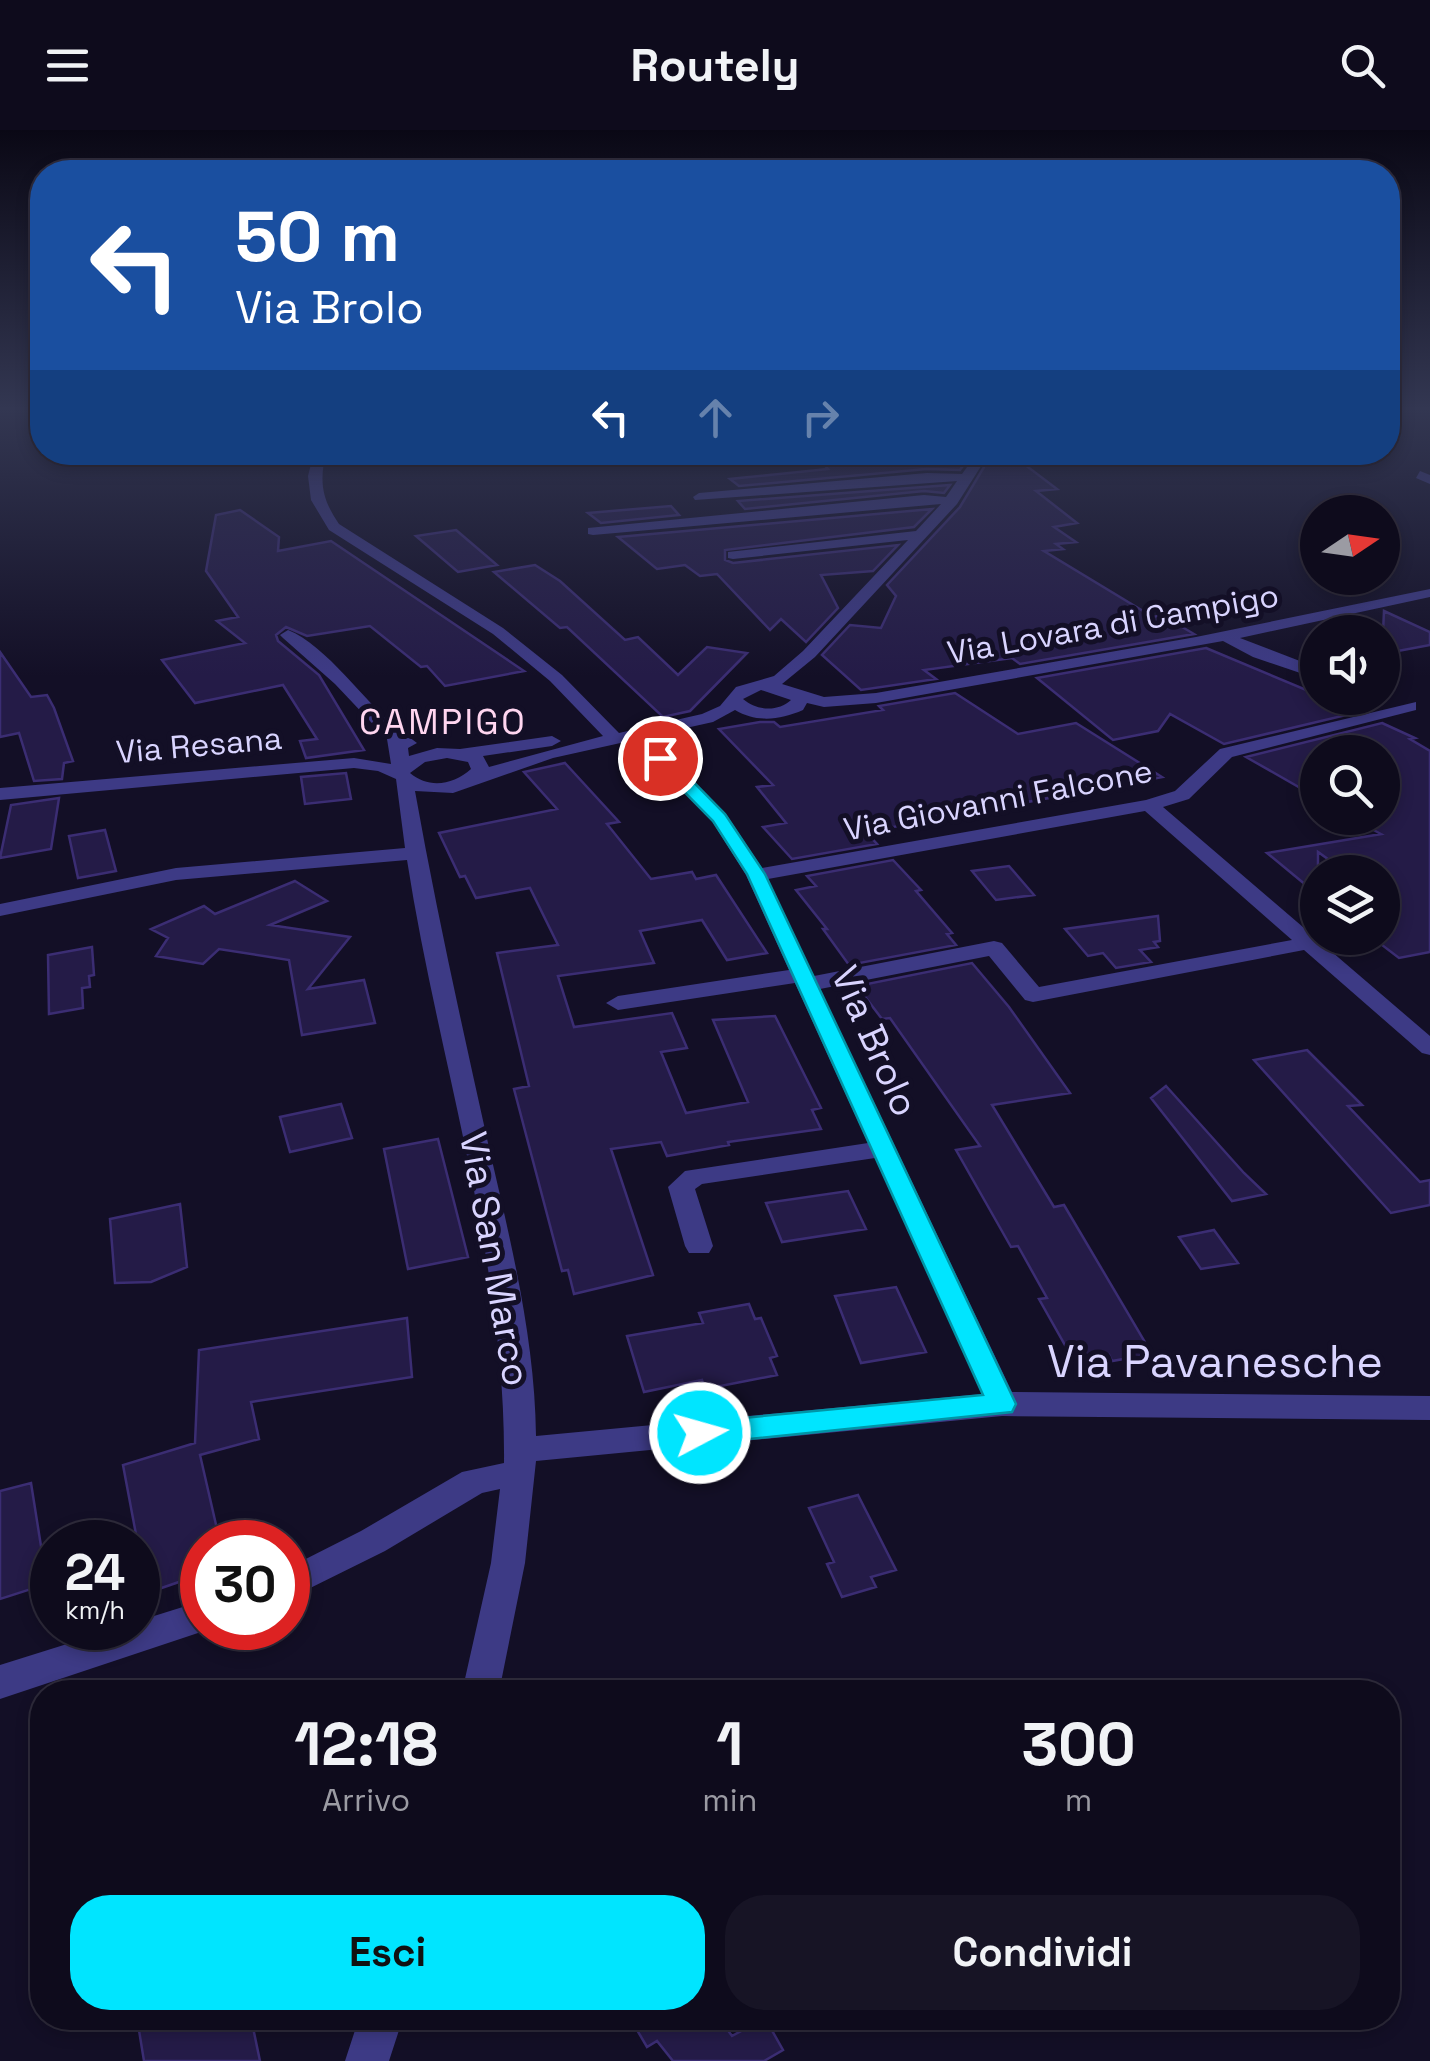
<!DOCTYPE html>
<html lang="it">
<style>
body{margin:0;font-family:"Space Grotesk",sans-serif;background:#171425;color:#f1f3f6;height:100vh;display:flex;flex-direction:column;font-size:38px;white-space:nowrap}
*{box-sizing:border-box;margin:0}
p{font-size:32px;color:#9b9ba3}
.icon{flex:none;width:55px;height:55px;fill:none;stroke:currentColor;stroke-width:2;stroke-linecap:round;stroke-linejoin:round}
.map{position:relative;flex:1;overflow:hidden}
.side{position:absolute;left:30px;top:1550px;width:1370px;height:350px;display:flex;flex-direction:column;background:#0e0b1c;border-radius:40px;box-shadow:0 5px 15px #0003,0 0 0 2px #2e2b3b}
.side>*{flex:none}
.hud{position:absolute;left:30px;top:30px;width:1370px;height:305px;border-radius:40px;box-shadow:0 5px 15px #0003,0 0 0 2px #2e2b3b;background:#1a4fa0;color:#fff;overflow:hidden}
.needle{width:65px;rotate:77deg}
.fabs{position:absolute;left:1300px;top:365px;display:grid;gap:20px}
.fabs a{display:grid;place-items:center;width:100px;height:100px;border-radius:50%;background:#0e0b1c;box-shadow:0 5px 15px #0003,0 0 0 2px #2e2b3b;font-size:50px}
.speed{position:absolute;left:30px;top:1390px;display:flex;gap:20px;font-size:50px;font-weight:700;text-align:center}
.speed>*{display:grid;place-content:center;width:130px;height:130px;border-radius:50%;background:#0e0b1c;box-shadow:0 5px 15px #0003,0 0 0 2px #2e2b3b;line-height:1}
.speed small{font-size:25px;font-weight:400}
.speed .limit{border:15px solid #d22;background:#fff;color:#111}
.pin{position:absolute;display:grid;place-items:center;width:85px;height:85px;color:#fff;margin:-42px;border:5px solid #fff;border-radius:50%;box-shadow:0 2px 10px #0007}
.me{position:absolute;width:110px;margin:-55px;rotate:84deg;stroke-linejoin:round;filter:drop-shadow(0 0 8px #0008)}
.turn{display:flex;align-items:center;gap:35px;height:210px;padding:0 40px;font-size:45px}
.turn .icon{width:130px;height:130px;stroke-width:2.5}
.turn b{display:block;font-size:70px;line-height:85px}
.lanes{display:flex;align-items:center;height:95px;padding:0 40px;background:#0003;justify-content:center;gap:50px;direction:ltr}
.lanes .off{opacity:.35}
.eta{display:flex;justify-content:space-evenly;align-items:center;height:170px;text-align:center}
.eta b{font-size:60px;font-weight:600;line-height:70px}
.cta{display:flex;gap:20px;margin-top:auto;padding:20px 40px}
.cta a{flex:1;height:115px;border-radius:40px;background:#00e5ff;color:#111;font-size:40px;font-weight:600;line-height:115px;text-align:center}
.cta a+a{background:#171425;color:#f1f3f6}
header{display:flex;justify-content:space-between;align-items:center;height:130px;padding:0 40px;background:#0e0b1c;font-size:45px;font-weight:600}
.map>svg:first-child{display:block}
</style>
<header><svg class="icon" aria-label="menu" viewBox="0 0 24 24"><path d="M4 6h16M4 12h16M4 18h16"/></svg>Routely<svg class="icon" aria-label="search" viewBox="0 0 24 24"><circle cx="10" cy="10" r="6"/><path d="M15 15l6 6"/></svg></header>
<div class="map">
<svg width="1430" height="1931" viewBox="0 0 1430 1931">
<rect width="100%" height="100%" fill="#130f26"/>
<path fill="#241b47" stroke="#3b2d73" stroke-width="2.5" d="M 813,322 L 973,322 L 960,340 L 927,339 L 739,356 L 730,349 L 828,339 Z
M 993,322 L 1008,322 L 1057,359 L 1036,361 L 1077,393 L 1054,397 L 1076,412 L 1056,414 L 1063,419 L 1044,421 L 1153,487 L 1162,485 L 1194,504 L 1020,534 L 1012,528 L 924,540 L 936,549 L 861,560 L 822,525 L 850,495 L 881,498 L 896,466 L 887,455 L 960,377 Z
M 950,355 L 944,363 L 924,361 L 745,379 L 738,371 Z
M 671,376 L 679,385 L 601,393 L 588,383 Z
M 932,379 L 914,397 L 725,420 L 725,430 L 733,433 L 898,415 L 873,441 L 821,445 L 838,478 L 806,512 L 781,489 L 770,500 L 717,444 L 700,446 L 685,435 L 657,439 L 618,407 Z
M 240,380 L 279,407 L 278,421 L 331,411 L 524,541 L 445,556 L 427,536 L 421,537 L 370,496 L 307,506 L 286,497 L 276,505 L 278,511 L 319,545 L 364,620 L 306,628 L 300,611 L 317,609 L 283,555 L 195,573 L 162,530 L 245,513 L 217,491 L 238,487 L 206,441 L 216,385 Z
M 456,400 L 497,435 L 458,442 L 416,406 Z
M 535,435 L 560,451 L 625,510 L 638,507 L 678,545 L 707,517 L 747,523 L 690,581 L 663,587 L 567,497 L 560,498 L 494,442 Z
M 1384,481 L 1430,502 L 1430,515 L 1382,524 Z
M 1206,518 L 1359,582 L 1224,614 L 1170,584 L 1158,601 L 1113,610 L 1037,548 Z
M 0,522 L 31,567 L 47,565 L 54,578 L 73,631 L 64,633 L 62,649 L 34,651 L 19,603 L 0,607 Z
M 955,563 L 1018,604 L 1076,593 L 1162,647 L 866,702 L 877,714 L 792,729 L 763,697 L 786,693 L 757,657 L 773,655 L 719,599 L 760,592 L 774,592 L 780,597 L 883,580 L 879,576 Z
M 1382,593 L 1415,608 L 1410,609 L 1430,621 L 1430,822 L 1399,828 L 1382,815 L 1382,742 L 1346,742 L 1318,722 L 1318,765 L 1267,723 L 1381,704 L 1351,688 L 1382,688 L 1382,622 L 1318,622 L 1318,668 L 1246,627 Z
M 565,633 L 619,692 L 607,694 L 651,749 L 692,742 L 696,749 L 716,745 L 767,823 L 727,830 L 702,790 L 640,801 L 654,833 L 558,846 L 574,897 L 672,883 L 687,918 L 661,922 L 686,983 L 748,972 L 713,890 L 775,886 L 821,978 L 812,980 L 821,999 L 728,1012 L 729,1015 L 667,1026 L 661,1012 L 611,1019 L 653,1145 L 574,1164 L 568,1140 L 562,1141 L 514,959 L 529,956 L 497,823 L 558,815 L 530,758 L 476,768 L 465,746 L 460,747 L 439,703 L 557,679 L 524,642 Z
M 346,643 L 351,669 L 305,674 L 301,647 Z
M 59,668 L 51,719 L 0,728 L 11,675 Z
M 105,700 L 116,741 L 78,748 L 69,706 Z
M 893,730 L 921,760 L 916,761 L 952,803 L 947,804 L 956,815 L 849,835 L 823,799 L 827,799 L 796,760 L 816,756 L 807,746 Z
M 1009,736 L 1034,765 L 996,770 L 972,741 Z
M 295,751 L 327,771 L 270,795 L 350,807 L 308,859 L 364,850 L 375,893 L 302,905 L 289,830 L 219,819 L 203,834 L 156,826 L 168,808 L 151,799 L 204,776 L 215,784 Z
M 1158,786 L 1160,811 L 1154,812 L 1158,817 L 1140,820 L 1151,832 L 1116,838 L 1103,823 L 1088,826 L 1065,799 Z
M 92,817 L 94,845 L 89,846 L 90,857 L 82,858 L 83,878 L 49,884 L 48,825 Z
M 972,833 L 1009,877 L 1070,963 L 992,975 L 1054,1077 L 1064,1075 L 1152,1224 L 1112,1231 L 1109,1225 L 1074,1231 L 1039,1169 L 1047,1168 L 1018,1116 L 1011,1117 L 956,1020 L 980,1016 L 890,888 L 882,889 L 863,864 L 868,863 L 862,855 Z
M 1307,920 L 1362,975 L 1348,976 L 1420,1052 L 1430,1050 L 1430,1075 L 1391,1083 L 1254,930 Z
M 1166,956 L 1244,1043 L 1266,1064 L 1232,1071 L 1151,968 Z
M 341,974 L 352,1008 L 290,1022 L 280,987 Z
M 438,1009 L 468,1127 L 408,1139 L 384,1019 Z
M 848,1061 L 866,1099 L 782,1112 L 766,1073 Z
M 180,1074 L 187,1137 L 151,1152 L 115,1153 L 110,1089 Z
M 1214,1100 L 1238,1133 L 1201,1139 L 1179,1107 Z
M 896,1157 L 926,1222 L 861,1233 L 835,1166 Z
M 749,1174 L 755,1189 L 761,1188 L 777,1226 L 770,1228 L 777,1245 L 705,1259 L 702,1250 L 644,1262 L 627,1206 L 703,1193 L 699,1183 Z
M 407,1188 L 412,1247 L 251,1272 L 259,1309 L 200,1325 L 220,1412 L 202,1412 L 202,1444 L 147,1463 L 123,1335 L 195,1313 L 199,1220 Z
M 31,1353 L 47,1454 L 0,1469 L 0,1361 Z
M 858,1365 L 896,1440 L 871,1447 L 876,1457 L 842,1467 L 827,1434 L 834,1432 L 809,1378 Z
M 137,1888 L 251,1888 L 260,1931 L 144,1931 Z
M 630,1888 L 719,1888 L 732,1906 L 765,1888 L 783,1920 L 764,1931 L 673,1931 L 657,1911 L 647,1917 Z"/>
<g fill="none" stroke-linecap="round" stroke-linejoin="round">
<path fill="#3d3a85" fill-rule="evenodd" d="M 314,322 L 326,322 C 319,353 322,369 339,394 L 503,498 L 562,545 L 619,603 L 702,584 L 720,576 L 736,557 L 774,546 L 803,521 L 908,410 L 733,429 L 728,428 L 728,422 L 916,401 L 941,374 L 593,405 L 588,404 L 588,398 L 924,365 L 946,367 L 957,351 L 695,370 L 693,367 L 699,363 L 927,343 L 962,344 L 978,322 L 990,322 L 957,374 L 815,527 L 782,554 L 824,567 L 876,563 L 1196,507 L 1430,459 L 1430,467 L 1240,508 L 1318,538 L 1318,549 L 1253,527 L 1223,511 L 876,573 L 824,577 L 807,573 L 803,580 C 780,590 757,593 735,580 L 713,592 L 650,606 L 726,684 L 762,738 L 1146,670 L 1175,661 L 1220,619 L 1416,572 L 1416,580 L 1232,627 L 1189,669 L 1163,677 L 1430,906 L 1430,925 L 1422,923 L 1304,820 L 1033,872 L 1025,870 L 989,826 L 820,859 L 1012,1262 L 1430,1266 L 1430,1290 L 1002,1286 L 536,1331 L 525,1433 L 499,1562 L 462,1562 L 491,1433 L 500,1359 L 482,1363 L 385,1421 L 288,1469 L 288,1438 L 361,1401 L 462,1342 L 504,1333 C 506,1129 438,930 407,730 L 176,750 L 0,786 L 0,774 L 176,738 L 405,718 L 396,649 L 378,641 L 354,638 L 0,670 L 0,658 L 354,628 L 391,634 L 387,609 L 335,554 L 283,508 L 280,505 L 288,500 C 326,515 366,573 398,600 C 404,605 411,608 417,613 L 408,618 L 409,626 L 437,618 L 460,619 L 552,606 L 561,611 L 552,616 L 483,626 L 489,637 L 603,606 L 550,551 L 493,504 L 329,400 L 311,370 L 308,346 ZM 761,560 L 791,570 C 778,582 757,581 743,569 ZM 634,610 L 712,691 L 746,745 L 789,840 L 618,866 L 606,873 L 618,880 L 795,853 L 868,1013 L 685,1041 L 668,1057 L 685,1116 L 689,1123 L 709,1123 L 713,1116 L 695,1059 L 702,1054 L 875,1028 L 982,1264 L 536,1306 C 535,1207 510,1109 488,1013 C 462,896 436,779 415,661 L 453,663 L 553,628 ZM 447,628 L 468,632 L 471,639 C 453,655 429,659 410,643 L 425,632 ZM 1145,681 L 1292,810 L 1039,857 L 1002,813 L 994,811 L 814,846 L 768,749 Z
M 1420,341 L 1430,345 L 1430,354 L 1416,348 Z
M 202,1471 L 202,1498 L 213,1498 L 0,1569 L 0,1535 L 118,1498 L 138,1498 L 138,1491 Z
M 359,1888 L 403,1888 L 389,1931 L 345,1931 Z"/>
</g>
<linearGradient id="sky" x2="0" y2="1"><stop stop-color="#0a0815"/><stop offset="0.51" stop-color="#333752"/><stop offset="1" stop-color="#333752" stop-opacity="0"/></linearGradient>
<rect width="1430" height="546" fill="url(#sky)"/>
<path fill="#00e5ff" stroke="#0095a6" stroke-width="2.5" d="M 654,624 L 666,624 L 725,684 L 765,744 L 1016,1274 L 1012,1282 L 700,1314 L 689,1311 L 685,1303 L 689,1295 L 700,1292 L 983,1265 L 747,744 L 713,691 L 654,631 Z"/>
<g text-anchor="middle" stroke-width="10" stroke-linejoin="round" paint-order="stroke">
<g font-size="32" fill="#d9d4ff" stroke="#130f26">
<text transform="translate(1113 494) rotate(-10)" y="11">Via Lovara di Campigo</text>
<text transform="translate(199 615) rotate(-5)" y="11">Via Resana</text>
<text transform="translate(998 670) rotate(-11)" y="11">Via Giovanni Falcone</text>
</g>
<g font-size="35" letter-spacing="2.5" fill="#ffd6f0" stroke="#130f26">
<text x="443" y="604">CAMPIGO</text>
</g>
<g font-size="38" fill="#d9d4ff" stroke="#130f26">
<text transform="translate(875 911) rotate(66)" y="13">Via Brolo</text>
<text transform="translate(495 1129) rotate(80)" y="13">Via San Marco</text>
</g>
<g font-size="45" fill="#d9d4ff" stroke="#130f26">
<text x="1215" y="1247">Via Pavanesche</text>
</g>
</g>
</svg>
<div class="fabs">
<a><svg class="needle" viewBox="-14 -14 28 28"><path d="M0-13l5 13h-10z" fill="#e53935"/><path d="M0 13l5-13h-10z" fill="#9b9ba3"/></svg></a>
<a><svg class="icon" aria-label="sound" viewBox="0 0 24 24"><path d="M4 9h4l5-4v14l-5-4H4zM17 9q2 3 0 6"/></svg></a>
<a><svg class="icon" aria-label="search" viewBox="0 0 24 24"><circle cx="10" cy="10" r="6"/><path d="M15 15l6 6"/></svg></a>
<a><svg class="icon" aria-label="layers" viewBox="0 0 24 24"><path d="M12 4l9 5-9 5-9-5zM3 14l9 5 9-5"/></svg></a>
</div>
<div class="speed"><div>24<small>km/h</small></div><div class="limit">30</div></div>
<div class="pin" style="left:660px;top:628px;background:#d93025"><svg class="icon" aria-label="arrive" viewBox="0 0 24 24"><path d="M6 21V4h12l-3 4 3 4H6"/></svg></div>
<svg class="me" style="left:700px;top:1303px" viewBox="-20 -20 40 40"><circle r="17" fill="#00e5ff" stroke="#fff" stroke-width="3"/><path d="M0-11L8 9 0 5-8 9z" fill="#fff"/></svg>
<div class="hud">
<div class="turn"><svg class="icon" aria-label="left" viewBox="0 0 24 24"><path d="M17 20v-9H6M10 6l-5 5 5 5"/></svg><div><b>50 m</b>Via Brolo</div></div>
<div class="lanes"><svg class="icon" aria-label="left" viewBox="0 0 24 24"><path d="M17 20v-9H6M10 6l-5 5 5 5"/></svg><svg class="icon off" aria-label="ahead" viewBox="0 0 24 24"><path d="M12 20V5M6 11l6-6 6 6"/></svg><svg class="icon off" aria-label="right" viewBox="0 0 24 24"><path d="M7 20v-9h11M14 6l5 5-5 5"/></svg></div>
</div>
<section class="side">
<div class="eta">
<div><b>12:18</b><p>Arrivo</p></div>
<div><b>1</b><p>min</p></div>
<div><b>300</b><p>m</p></div>
</div>
<div class="cta"><a>Esci</a><a>Condividi</a></div>
</section>
</div>
